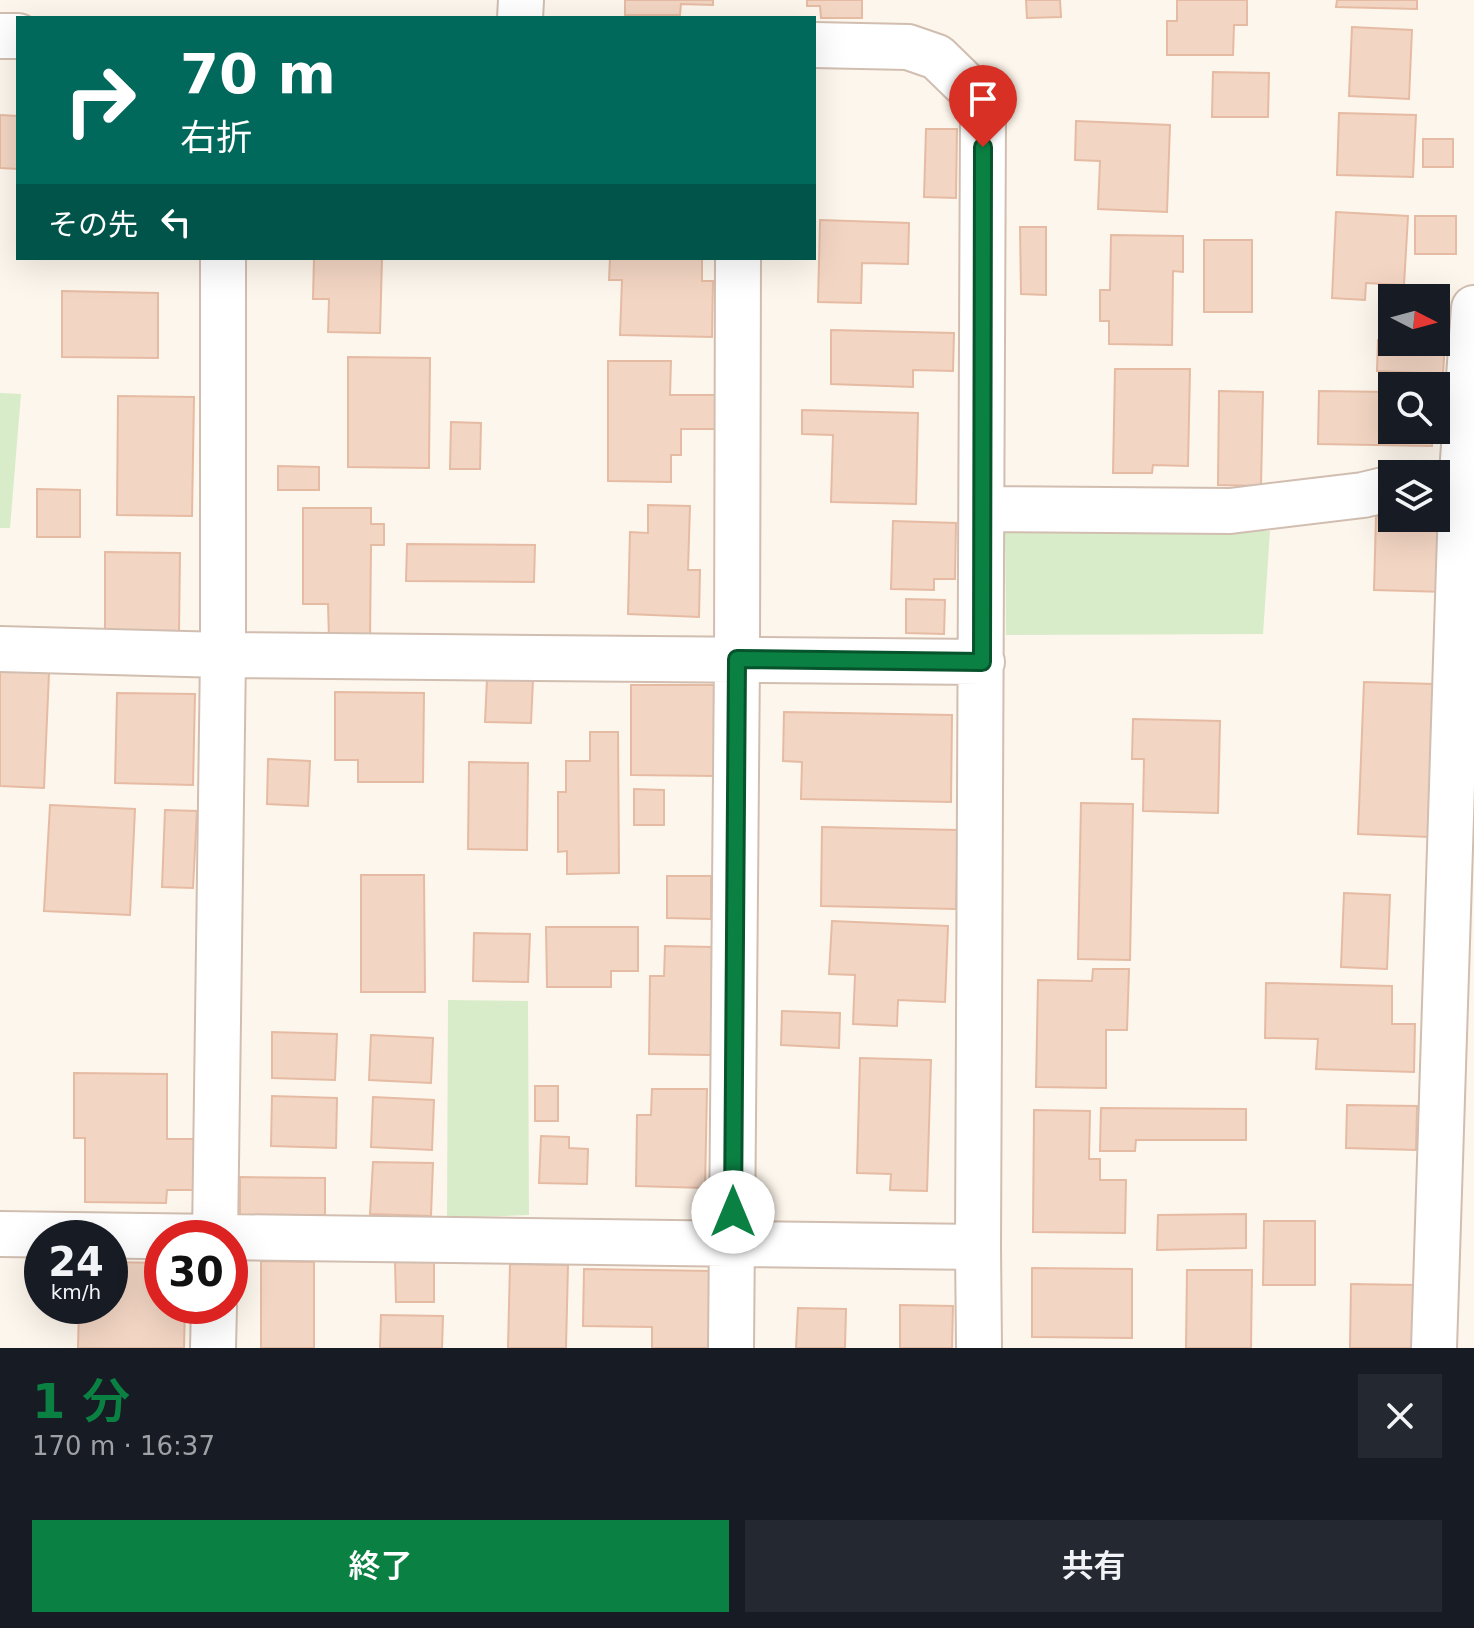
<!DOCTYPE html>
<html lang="ja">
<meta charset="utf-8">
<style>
body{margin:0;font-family:"DejaVu Sans","Noto Sans JP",sans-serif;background:#242831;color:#f1f3f6;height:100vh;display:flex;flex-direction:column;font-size:30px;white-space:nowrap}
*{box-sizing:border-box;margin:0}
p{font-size:26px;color:#9ea1a6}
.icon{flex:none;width:44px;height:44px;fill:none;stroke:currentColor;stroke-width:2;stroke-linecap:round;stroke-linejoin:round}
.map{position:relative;height:1348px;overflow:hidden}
.details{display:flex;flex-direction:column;background:#171b24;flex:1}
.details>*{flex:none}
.banner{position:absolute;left:16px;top:16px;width:800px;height:244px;border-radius:0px;box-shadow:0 8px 32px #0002;background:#00695c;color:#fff;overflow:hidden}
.needle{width:52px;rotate:96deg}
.fabs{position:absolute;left:1378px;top:284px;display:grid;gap:16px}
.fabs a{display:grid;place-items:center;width:72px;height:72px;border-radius:0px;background:#171b24;box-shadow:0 8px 32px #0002;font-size:40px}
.speed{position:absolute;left:24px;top:1220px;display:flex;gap:16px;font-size:40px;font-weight:700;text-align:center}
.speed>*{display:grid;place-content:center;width:104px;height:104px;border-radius:50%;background:#171b24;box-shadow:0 8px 32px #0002;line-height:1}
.speed small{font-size:20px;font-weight:400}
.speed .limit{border:12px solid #d22;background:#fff;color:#111}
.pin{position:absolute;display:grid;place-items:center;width:68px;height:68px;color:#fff;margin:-82px -34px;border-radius:50% 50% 50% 0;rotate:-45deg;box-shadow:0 0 8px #0007}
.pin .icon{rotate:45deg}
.me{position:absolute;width:88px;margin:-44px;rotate:0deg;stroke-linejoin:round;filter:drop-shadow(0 0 6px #0008)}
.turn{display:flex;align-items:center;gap:28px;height:168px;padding:0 32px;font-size:36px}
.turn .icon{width:104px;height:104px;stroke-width:2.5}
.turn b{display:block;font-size:56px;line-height:68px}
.then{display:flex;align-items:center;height:76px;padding:0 32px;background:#0003;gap:16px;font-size:30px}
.round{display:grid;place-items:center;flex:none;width:84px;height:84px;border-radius:0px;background:#242831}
.head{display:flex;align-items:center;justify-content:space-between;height:136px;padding:0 32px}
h1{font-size:48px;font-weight:600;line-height:60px;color:#0b8043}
.cta{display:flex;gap:16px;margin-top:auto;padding:16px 32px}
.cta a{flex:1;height:92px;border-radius:0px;background:#0b8043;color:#fff;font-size:32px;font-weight:600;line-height:92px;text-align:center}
.cta a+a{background:#242831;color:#f1f3f6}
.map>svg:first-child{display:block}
</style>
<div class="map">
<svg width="1474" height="1348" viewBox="0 0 1474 1348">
<rect width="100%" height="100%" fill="#fdf6ec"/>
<path fill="#d8ecc9" d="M 0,393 L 21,394 L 10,528 L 0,528 Z
M 1005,530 L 1270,531 L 1263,634 L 1006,635 Z
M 448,1000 L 528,1001 L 529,1215 L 447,1218 Z"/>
<path fill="#f3d5c3" stroke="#e6bba3" stroke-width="2" d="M 625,0 L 713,0 L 713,5 L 681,4 L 680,15 L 625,15 Z
M 807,0 L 862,0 L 862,18 L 821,18 L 820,6 L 807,6 Z
M 1026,0 L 1060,0 L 1061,17 L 1027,18 Z
M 1177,0 L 1247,0 L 1247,25 L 1234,25 L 1233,55 L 1167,55 L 1167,21 L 1177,21 Z
M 1337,0 L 1417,0 L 1417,9 L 1336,7 Z
M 1352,27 L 1412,30 L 1409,99 L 1349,96 Z
M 1213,72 L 1269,73 L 1268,117 L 1212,117 Z
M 1339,113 L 1416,115 L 1413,177 L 1337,175 Z
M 0,115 L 18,116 L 18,169 L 0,168 Z
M 1076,121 L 1170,125 L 1167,212 L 1098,209 L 1100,161 L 1075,160 Z
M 926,129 L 957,129 L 956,198 L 924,197 Z
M 1423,139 L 1453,139 L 1453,167 L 1423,167 Z
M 1336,212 L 1408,216 L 1404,285 L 1366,283 L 1365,300 L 1332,298 Z
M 1415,216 L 1456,216 L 1456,254 L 1415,254 Z
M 820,220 L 909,223 L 908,264 L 862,263 L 861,303 L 818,302 Z
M 1020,227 L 1046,227 L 1046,295 L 1021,294 Z
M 1111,235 L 1183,236 L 1183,272 L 1173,271 L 1172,345 L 1109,344 L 1109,321 L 1100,321 L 1100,290 L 1110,290 Z
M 1204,240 L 1252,240 L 1252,312 L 1204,312 Z
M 314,258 L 382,258 L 380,333 L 328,332 L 329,299 L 313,299 Z
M 610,258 L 702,258 L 702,281 L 713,281 L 712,337 L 620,335 L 622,280 L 609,280 Z
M 62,291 L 158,293 L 158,358 L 62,357 Z
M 831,330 L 954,333 L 953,371 L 913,370 L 913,387 L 831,384 Z
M 1378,340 L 1392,340 L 1392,342 L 1445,343 L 1443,374 L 1377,371 Z
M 348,357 L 430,358 L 429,468 L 348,467 Z
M 608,361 L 671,361 L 670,395 L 717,395 L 718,429 L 681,429 L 681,455 L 671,455 L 671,482 L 608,481 Z
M 1115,369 L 1190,369 L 1188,466 L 1153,465 L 1152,473 L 1113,473 Z
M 1219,391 L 1263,392 L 1261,486 L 1218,485 Z
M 1319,391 L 1392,392 L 1392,430 L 1432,430 L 1432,446 L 1318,444 Z
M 118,396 L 194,397 L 192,516 L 117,515 Z
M 802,410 L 918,413 L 916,504 L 831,502 L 833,435 L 802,434 Z
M 451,422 L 481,423 L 480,469 L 450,469 Z
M 278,466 L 319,467 L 319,490 L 278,490 Z
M 37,489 L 80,490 L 80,537 L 37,537 Z
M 1436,503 L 1447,503 L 1446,592 L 1374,590 L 1376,516 L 1392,516 L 1392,518 L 1436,518 Z
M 648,505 L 690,506 L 688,570 L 700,570 L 699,617 L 628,614 L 630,532 L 648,533 Z
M 303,508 L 371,508 L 371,524 L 384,524 L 384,545 L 371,545 L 370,638 L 329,638 L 328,604 L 303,604 Z
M 893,521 L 956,523 L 955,579 L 934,579 L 934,590 L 891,589 Z
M 407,544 L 535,545 L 534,582 L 406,581 Z
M 105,552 L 180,553 L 179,632 L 105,632 Z
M 906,599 L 945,600 L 944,634 L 906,633 Z
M 0,671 L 49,673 L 44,788 L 0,786 Z
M 487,679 L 533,680 L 531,723 L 485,722 Z
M 1364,682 L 1434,684 L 1429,837 L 1358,834 Z
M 631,685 L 715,685 L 715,776 L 631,775 Z
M 335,692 L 424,693 L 423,782 L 358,782 L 358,760 L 335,760 Z
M 117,693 L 195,694 L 193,785 L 115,783 Z
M 784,712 L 952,715 L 951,802 L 801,799 L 802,762 L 783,761 Z
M 1133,719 L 1220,721 L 1218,813 L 1143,811 L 1144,759 L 1132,759 Z
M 590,732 L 618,732 L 619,873 L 567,874 L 567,851 L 558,852 L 558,792 L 566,792 L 566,761 L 590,761 Z
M 268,759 L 310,761 L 308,806 L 267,804 Z
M 469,762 L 528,763 L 527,850 L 468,849 Z
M 634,789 L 664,790 L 664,825 L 634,825 Z
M 1081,803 L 1133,804 L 1130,960 L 1078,959 Z
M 50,805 L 135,809 L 130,915 L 44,911 Z
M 165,810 L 197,811 L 193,888 L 162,887 Z
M 822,827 L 958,830 L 956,909 L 821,906 Z
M 361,875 L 424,875 L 425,992 L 361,992 Z
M 667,876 L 711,876 L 711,919 L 667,918 Z
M 1344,893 L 1390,895 L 1387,969 L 1341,967 Z
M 832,921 L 948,926 L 945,1002 L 898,1000 L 897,1026 L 853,1024 L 855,975 L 829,974 Z
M 546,927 L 638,927 L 638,971 L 611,971 L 611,987 L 547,987 Z
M 474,933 L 530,934 L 528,982 L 473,981 Z
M 665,946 L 712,947 L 711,1055 L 649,1054 L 650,976 L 664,976 Z
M 1093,969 L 1129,969 L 1127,1030 L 1106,1030 L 1106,1088 L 1036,1087 L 1038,980 L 1092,981 Z
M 1266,983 L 1392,986 L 1392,1024 L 1415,1024 L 1414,1072 L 1316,1069 L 1318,1039 L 1265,1038 Z
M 782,1011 L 840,1013 L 839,1048 L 781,1045 Z
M 272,1032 L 337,1034 L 335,1080 L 272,1078 Z
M 371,1035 L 433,1038 L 431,1083 L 369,1080 Z
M 860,1058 L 931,1060 L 927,1191 L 890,1190 L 891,1174 L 857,1173 Z
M 74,1073 L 167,1074 L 167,1139 L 194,1139 L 194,1190 L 167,1190 L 166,1203 L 85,1202 L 85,1138 L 74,1138 Z
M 535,1086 L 558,1086 L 558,1121 L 535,1121 Z
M 652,1089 L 707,1089 L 705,1188 L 636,1186 L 637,1115 L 651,1115 Z
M 272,1096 L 337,1098 L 336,1148 L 271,1146 Z
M 373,1097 L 434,1100 L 432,1150 L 371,1147 Z
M 1347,1105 L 1417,1106 L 1416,1150 L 1346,1148 Z
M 1101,1108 L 1246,1109 L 1246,1140 L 1136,1140 L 1135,1151 L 1100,1151 Z
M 1034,1110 L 1090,1111 L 1089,1159 L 1100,1159 L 1100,1180 L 1126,1180 L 1125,1233 L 1033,1232 Z
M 541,1136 L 569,1137 L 569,1148 L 588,1149 L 587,1184 L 539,1183 Z
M 373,1162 L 433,1163 L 431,1216 L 370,1214 Z
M 240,1177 L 325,1178 L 325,1215 L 240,1215 Z
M 1246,1214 L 1246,1248 L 1157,1250 L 1158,1215 Z
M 1264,1221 L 1315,1221 L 1315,1285 L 1263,1285 Z
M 261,1261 L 314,1262 L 314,1348 L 261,1348 Z
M 434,1261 L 434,1302 L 396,1302 L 395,1262 Z
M 110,1262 L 162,1263 L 162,1306 L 185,1306 L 184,1348 L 78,1348 L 79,1306 L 110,1306 Z
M 510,1264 L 568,1265 L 566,1348 L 508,1348 Z
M 1032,1268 L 1132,1269 L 1132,1338 L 1032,1337 Z
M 584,1269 L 712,1271 L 710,1348 L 652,1348 L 652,1327 L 583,1326 Z
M 1187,1270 L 1252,1270 L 1251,1348 L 1186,1348 Z
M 1351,1284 L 1415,1285 L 1414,1348 L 1350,1348 Z
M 900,1305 L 953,1306 L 952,1348 L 900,1348 Z
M 798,1308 L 846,1309 L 845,1348 L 796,1348 Z
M 381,1315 L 443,1316 L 442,1348 L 380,1348 Z"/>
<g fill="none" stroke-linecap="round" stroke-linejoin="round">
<defs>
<path id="minor" d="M 520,18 L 521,0
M 0,36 L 18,36
M 814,45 L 908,47 L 937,57 L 972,91 L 983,117 L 978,1247 L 979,1348
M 982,509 L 1230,511 L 1363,495 L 1392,488
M 0,649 L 223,655 L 982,662
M 0,1234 L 978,1247
M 215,1238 L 223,655 L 223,258
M 213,1348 L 214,1306
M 731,1348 L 737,659 L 738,258
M 1434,1348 L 1462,473 L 1474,308"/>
</defs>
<use href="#minor" stroke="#d1beb0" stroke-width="48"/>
<use href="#minor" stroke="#fff" stroke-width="44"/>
</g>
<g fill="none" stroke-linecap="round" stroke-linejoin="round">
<defs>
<path id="route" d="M 733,1212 L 737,659 L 982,662 L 983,147"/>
</defs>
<use href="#route" stroke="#07532c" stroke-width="20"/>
<use href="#route" stroke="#0b8043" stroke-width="14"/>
</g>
</svg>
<div class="fabs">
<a><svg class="needle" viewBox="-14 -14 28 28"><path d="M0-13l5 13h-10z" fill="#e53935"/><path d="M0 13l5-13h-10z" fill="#9ea1a6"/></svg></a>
<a><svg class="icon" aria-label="search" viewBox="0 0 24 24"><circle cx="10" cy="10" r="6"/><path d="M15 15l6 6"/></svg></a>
<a><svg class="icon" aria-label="layers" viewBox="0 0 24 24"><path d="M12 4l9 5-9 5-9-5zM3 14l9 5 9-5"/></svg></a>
</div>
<div class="speed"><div>24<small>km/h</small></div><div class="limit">30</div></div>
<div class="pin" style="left:983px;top:147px;background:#d93025"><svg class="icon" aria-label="arrive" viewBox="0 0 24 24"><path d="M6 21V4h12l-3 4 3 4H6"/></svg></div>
<svg class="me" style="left:733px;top:1212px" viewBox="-20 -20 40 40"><circle r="19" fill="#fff"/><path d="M0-13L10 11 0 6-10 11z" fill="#0b8043"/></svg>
<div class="banner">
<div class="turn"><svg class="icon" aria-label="right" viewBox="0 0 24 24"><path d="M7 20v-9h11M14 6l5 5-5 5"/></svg><div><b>70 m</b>右折</div></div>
<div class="then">その先<svg class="icon" aria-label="left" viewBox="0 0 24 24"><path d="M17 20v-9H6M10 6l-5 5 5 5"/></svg></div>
</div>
</div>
<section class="details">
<div class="head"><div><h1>1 分</h1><p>170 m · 16:37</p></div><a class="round"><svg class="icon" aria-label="close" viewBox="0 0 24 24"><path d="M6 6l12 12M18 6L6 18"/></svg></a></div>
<div class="cta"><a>終了</a><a>共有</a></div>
</section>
